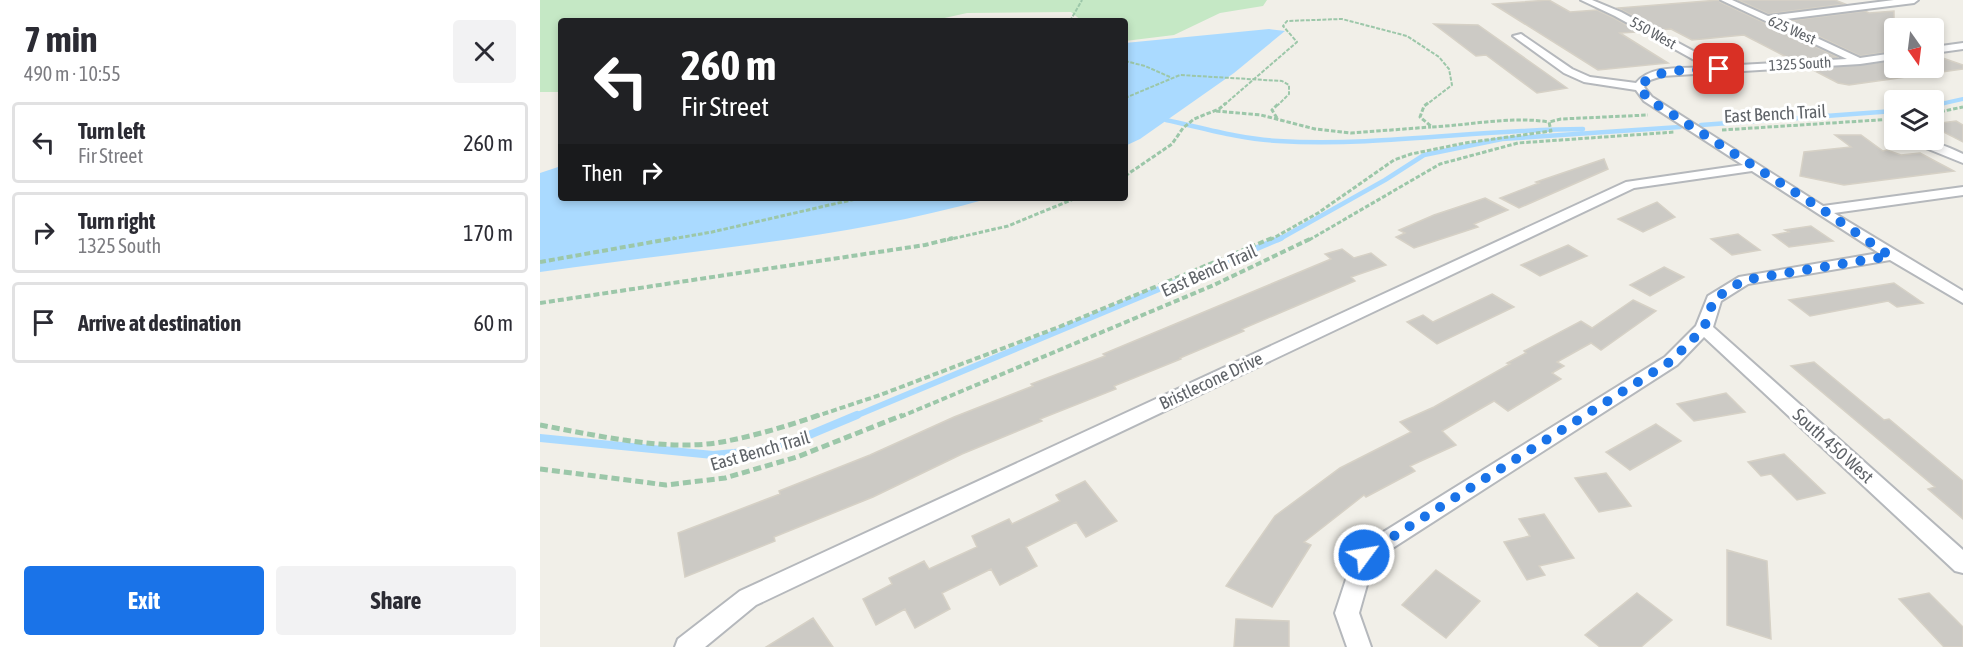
<!DOCTYPE html>
<meta charset="utf-8">
<style>
body{margin:0;font-family:"Asap Condensed",sans-serif;background:#f2f2f3;color:#2b2b33;height:100vh;display:flex;flex-direction:column;font-size:22px;white-space:nowrap}
*{box-sizing:border-box;margin:0}
p{font-size:20px;color:#7c7c81}
.icon{flex:none;width:33px;height:33px;fill:none;stroke:currentColor;stroke-width:2;stroke-linecap:round;stroke-linejoin:round}
.map{position:relative;flex:1;overflow:hidden}
.sheet{display:flex;flex-direction:column;background:#fff;width:540px}
.sheet>*{flex:none}
.banner{position:absolute;left:18px;top:18px;width:570px;height:183px;border-radius:6px;box-shadow:0 3px 9px #0003;background:#202124;color:#fff;overflow:hidden}
.needle{width:39px;rotate:166deg}
.tools{position:absolute;left:1344px;top:18px;display:grid;gap:12px}
.tools a{display:grid;place-items:center;width:60px;height:60px;border-radius:6px;background:#fff;box-shadow:0 3px 9px #0003;font-size:30px}
.pin{position:absolute;display:grid;place-items:center;width:51px;height:51px;color:#fff;margin:-26px;border-radius:12px;box-shadow:0 3px 9px #0006}
.me{position:absolute;width:66px;margin:-33px;rotate:58deg;stroke-linejoin:round;filter:drop-shadow(0 0 4px #0008)}
.turn{display:flex;align-items:center;gap:21px;height:126px;padding:0 24px;font-size:27px}
.turn .icon{width:78px;height:78px;stroke-width:2.5}
.turn b{display:block;font-size:42px;line-height:51px}
.then{display:flex;align-items:center;height:57px;padding:0 24px;background:#0003;gap:12px;font-size:22px}
.round{display:grid;place-items:center;flex:none;width:63px;height:63px;border-radius:6px;background:#f2f2f3}
.head{display:flex;align-items:center;justify-content:space-between;height:102px;padding:0 24px}
h1{font-size:36px;font-weight:700;line-height:45px}
.action{display:flex;gap:12px;margin-top:auto;padding:12px 24px}
.action a{flex:1;height:69px;border-radius:6px;background:#1a73e8;color:#fff;font-size:24px;font-weight:700;line-height:69px;text-align:center}
.action a+a{background:#f2f2f3;color:#2b2b33}
ul{padding:0;list-style:none}
li{display:flex;align-items:center;gap:18px;height:81px;margin:0 12px 9px;padding:0 12px;border:3px solid #e1e1e2;border-radius:6px}
li div{flex:1}
li b{display:block;font-size:22px}
li em{font-style:normal}
main{display:flex;flex:1;min-height:0}
.map>svg:first-child{display:block}
</style>
<main>
<section class="sheet">
<div class="head"><div><h1>7 min</h1><p>490 m · 10:55</p></div><a class="round"><svg class="icon" aria-label="close" viewBox="0 0 24 24"><path d="M6 6l12 12M18 6L6 18"/></svg></a></div>
<ul>
<li><svg class="icon" aria-label="left" viewBox="0 0 24 24"><path d="M17 20v-9H6M10 6l-5 5 5 5"/></svg><div><b>Turn left</b><p>Fir Street</p></div><em>260 m</em></li>
<li><svg class="icon" aria-label="right" viewBox="0 0 24 24"><path d="M7 20v-9h11M14 6l5 5-5 5"/></svg><div><b>Turn right</b><p>1325 South</p></div><em>170 m</em></li>
<li><svg class="icon" aria-label="arrive" viewBox="0 0 24 24"><path d="M6 21V4h12l-3 4 3 4H6"/></svg><div><b>Arrive at destination</b></div><em>60 m</em></li>
</ul>
<div class="action"><a>Exit</a><a>Share</a></div>
</section>
<div class="map">
<svg width="1423" height="647" viewBox="0 0 1423 647">
<rect width="100%" height="100%" fill="#f1efe8"/>
<path fill="#c5e8c5" d="M 0,0 L 727,0 L 723,6 L 680,13 L 634,35 L 585,41 L 585,21 L 542,21 L 531,12 L 427,13 L 391,21 L 21,21 L 21,92 L 0,92 Z"/>
<path fill="#aadaff" d="M 729,29 L 745,31 L 694,73 L 600,139 L 585,146 L 585,43 Z
M 21,166 L 21,198 L 450,198 C 304,240 150,250 0,272 L 0,173 Z"/>
<g fill="none" stroke-linecap="round" stroke-linejoin="round">
<path stroke="#aadaff" stroke-width="4" d="M 1396,105 L 1423,99"/>
<path stroke="#aadaff" stroke-width="4.5" d="M 1394,105 L 1404,103
M 626,120 C 663,128 700,139 738,141 C 840,147 941,129 1043,129
M 1161,125 L 1354,111
M 738,240 L 845,180 L 884,155 L 962,139 L 1140,127"/>
<path stroke="#aadaff" stroke-width="6" d="M 313,417 L 741,238"/>
<path stroke="#aadaff" stroke-width="8" d="M 0,438 L 173,455 L 215,451 L 262,438 L 317,415"/>
</g>
<path fill="#cccac5" stroke="#d6d1c6" stroke-width="1.5" d="M 1009,0 L 1030,12 L 1057,10 L 1074,18 L 1099,32 L 1080,33 L 1128,63 L 1058,70 L 953,4 Z
M 1179,0 L 1180,2 L 1298,57 L 1252,60 L 1204,35 L 1152,40 L 1131,29 L 1119,30 L 1078,8 Z
M 1198,0 L 1295,0 L 1305,4 L 1228,14 Z
M 1325,11 L 1329,13 L 1354,11 L 1354,51 L 1320,56 L 1246,21 Z
M 894,24 L 938,25 L 1027,88 L 997,93 L 946,55 L 936,56 Z
M 1394,55 L 1423,65 L 1423,69 L 1309,85 L 1298,83 L 1271,69 L 1354,61 L 1354,68 L 1387,68 L 1394,70 Z
M 1416,121 L 1423,125 L 1423,142 L 1394,127 L 1394,124 Z
M 1295,135 L 1321,135 L 1343,151 L 1347,150 L 1361,155 L 1380,153 L 1414,171 L 1304,185 L 1260,176 L 1264,152 L 1311,147 Z
M 1064,159 L 1068,169 L 979,208 L 960,198 L 999,183 L 996,182 Z
M 945,198 L 968,210 L 934,224 L 938,227 L 874,248 L 856,237 L 865,233 L 859,230 L 894,215 Z
M 1117,202 L 1135,217 L 1103,232 L 1078,219 Z
M 1271,226 L 1293,241 L 1249,247 L 1233,235 L 1249,232 L 1245,230 Z
M 1198,234 L 1220,250 L 1192,255 L 1171,239 Z
M 1028,245 L 1047,256 L 1000,276 L 981,265 Z
M 802,249 L 814,258 L 831,253 L 846,265 L 811,277 L 815,281 L 702,329 L 704,331 L 640,358 L 641,359 L 574,386 L 576,389 L 500,419 L 502,421 L 422,454 L 333,497 L 234,537 L 235,541 L 145,577 L 138,533 L 240,494 L 239,491 L 330,455 L 414,417 L 493,386 L 491,384 L 565,356 L 563,354 L 791,259 L 785,254 Z
M 1124,267 L 1144,277 L 1110,296 L 1090,285 Z
M 1354,283 L 1383,303 L 1357,307 L 1348,301 L 1270,316 L 1249,300 Z
M 952,294 L 974,307 L 897,344 L 867,322 L 883,315 L 893,322 Z
M 1093,300 L 1116,311 L 1061,350 L 1051,343 L 1017,362 L 1024,366 L 1012,373 L 1021,379 L 968,411 L 954,401 L 902,431 L 916,445 L 870,466 L 875,471 L 826,497 L 824,495 L 764,542 L 771,545 L 732,607 L 686,586 L 735,516 L 800,468 L 871,432 L 860,422 L 894,407 L 970,364 L 967,363 L 986,353 L 984,351 L 1041,321 L 1052,328 Z
M 1274,362 L 1344,420 L 1349,419 L 1423,481 L 1423,519 L 1388,489 L 1395,487 L 1251,366 Z
M 1186,393 L 1205,412 L 1154,421 L 1137,404 Z
M 1116,424 L 1141,441 L 1090,470 L 1066,452 Z
M 1244,454 L 1285,493 L 1257,500 L 1231,474 L 1221,476 L 1208,462 Z
M 1066,473 L 1091,506 L 1059,512 L 1035,478 Z
M 545,481 L 577,521 L 546,537 L 536,522 L 486,547 L 497,566 L 460,585 L 451,569 L 402,593 L 410,609 L 375,628 L 365,609 L 336,625 L 323,599 L 352,584 L 349,578 L 384,561 L 389,569 L 437,547 L 432,536 L 469,519 L 472,524 L 520,501 L 516,495 Z
M 1004,514 L 1034,558 L 999,566 L 1005,575 L 987,580 L 964,542 L 990,536 L 979,519 Z
M 1187,550 L 1227,561 L 1231,639 L 1187,625 Z
M 896,570 L 940,601 L 906,638 L 862,605 Z
M 1097,593 L 1132,620 L 1101,647 L 1060,647 L 1045,635 Z
M 1389,593 L 1423,627 L 1423,647 L 1404,647 L 1359,599 Z
M 273,618 L 293,647 L 226,647 Z
M 696,619 L 749,621 L 749,647 L 694,647 Z"/>
<g fill="none" stroke-linecap="round" stroke-linejoin="round">
<defs>
<path id="street" d="M 1041,0 L 1052,0 L 1081,12 L 1181,66 L 1307,59 L 1181,0 L 1192,0 L 1228,16 L 1354,0 L 1378,0 L 1374,3 L 1238,20 L 1320,58 L 1354,53 L 1354,59 L 1320,64 L 1122,76 L 1110,80 L 1104,87 L 1112,97 L 1283,206 L 1423,187 L 1423,195 L 1294,213 L 1423,291 L 1423,303 L 1350,260 L 1208,284 L 1181,301 L 1173,327 L 1423,550 L 1423,573 L 1415,571 L 1164,337 L 1137,365 L 834,560 L 819,613 L 831,647 L 807,647 L 795,613 L 816,549 L 1125,357 L 1156,326 L 1168,296 L 1199,277 L 1339,253 L 1212,171 L 1094,188 L 216,605 L 165,647 L 135,647 L 138,639 L 200,591 L 1086,182 L 1203,165 L 1104,101 L 1096,90 L 1044,82 L 1024,73 L 973,36 L 981,34 L 1032,69 L 1050,77 L 1096,83 C 1111,64 1145,69 1167,67 L 1075,16 Z
M 1423,43 L 1423,49 L 1394,53 L 1394,47 Z
M 1366,140 C 1386,138 1405,145 1423,154 L 1423,163 Z"/>
</defs>
<use href="#street" stroke="#b5b8bc" stroke-width="4"/>
<path stroke="#9cc7a9" stroke-width="2" stroke-dasharray="4 1.5" stroke-linecap="butt" d="M 530,21 L 542,0
M 585,61 L 605,66 L 630,77
M 585,98 L 640,75 L 742,81 L 749,85 L 749,94 L 738,105
M 684,105 L 757,42 L 743,26 L 747,21 L 802,19 L 867,36 L 899,57 L 909,69 L 912,85 L 886,105"/>
<path stroke="#9cc7a9" stroke-width="3" stroke-dasharray="4.5 2" stroke-linecap="butt" d="M 888,103 L 884,106 L 880,117 L 892,127 C 931,125 971,116 1009,122
M 676,111 L 721,115 L 775,129 L 811,133 L 891,127
M 1394,113 L 1423,107
M 737,118 L 732,110 L 739,103
M 1182,130 L 1354,119
M 585,176 L 632,144 L 643,128 L 654,119 L 679,109 L 686,103
M 126,240 L 172,232 L 320,198
M 407,240 L 468,226 L 536,198
M 730,240 L 778,213 L 854,160 L 871,154 L 925,143 L 1011,131 L 1009,122 L 1021,119 L 1108,115
M 769,240 L 900,164 L 978,143 L 1135,132"/>
<path stroke="#9cc7a9" stroke-width="4" stroke-dasharray="6 3" stroke-linecap="butt" d="M 0,262 L 135,238
M 0,303 L 385,245 L 413,238
M 274,417 L 340,395 L 519,327 L 732,238
M 360,417 L 674,285 L 772,238"/>
<path stroke="#9cc7a9" stroke-width="5" stroke-dasharray="8 4" stroke-linecap="butt" d="M 0,425 C 55,435 126,452 182,442 C 214,436 248,426 279,415
M 0,469 L 126,485 L 185,478 L 257,457 L 363,415"/>
<use href="#street" fill="#fff" fill-rule="evenodd"/>
</g>
<g fill="none" stroke-linecap="round" stroke-linejoin="round">
<path stroke="#1a73e8" stroke-width="10" stroke-dasharray="0 18" d="M 824,555 L 1131,361 L 1164,328 L 1174,299 L 1204,280 L 1350,256 L 1283,210 L 1108,99 L 1099,87 C 1117,66 1153,71 1179,69"/>
</g>
<g text-anchor="middle" stroke-width="6" stroke-linejoin="round" paint-order="stroke">
<g font-size="15" fill="#5f6368" stroke="#fff">
<text transform="translate(1252 30) rotate(24)" y="5">625 West</text>
<text transform="translate(1113 33) rotate(29)" y="5">550 West</text>
<text transform="translate(1260 64) rotate(-3)" y="5">1325 South</text>
</g>
<g font-size="18" fill="#5f6368" stroke="#fff">
<text transform="translate(1235 114) rotate(-3)" y="6">East Bench Trail</text>
<text transform="translate(669 271) rotate(-24)" y="6">East Bench Trail</text>
<text transform="translate(671 381) rotate(-25)" y="6">Bristlecone Drive</text>
<text transform="translate(1293 446) rotate(42)" y="6">South 450 West</text>
<text transform="translate(220 451) rotate(-16)" y="6">East Bench Trail</text>
</g>
</g>
</svg>
<div class="tools">
<a><svg class="needle" viewBox="-14 -14 28 28"><path d="M0-13l5 13h-10z" fill="#e53935"/><path d="M0 13l5-13h-10z" fill="#7c7c81"/></svg></a>
<a><svg class="icon" aria-label="layers" viewBox="0 0 24 24"><path d="M12 4l9 5-9 5-9-5zM3 14l9 5 9-5"/></svg></a>
</div>
<div class="pin" style="left:1179px;top:69px;background:#d93025"><svg class="icon" aria-label="arrive" viewBox="0 0 24 24"><path d="M6 21V4h12l-3 4 3 4H6"/></svg></div>
<svg class="me" style="left:824px;top:555px" viewBox="-20 -20 40 40"><circle r="17" fill="#1a73e8" stroke="#fff" stroke-width="3"/><path d="M0-11L8 9 0 5-8 9z" fill="#fff"/></svg>
<div class="banner">
<div class="turn"><svg class="icon" aria-label="left" viewBox="0 0 24 24"><path d="M17 20v-9H6M10 6l-5 5 5 5"/></svg><div><b>260 m</b>Fir Street</div></div>
<div class="then">Then<svg class="icon" aria-label="right" viewBox="0 0 24 24"><path d="M7 20v-9h11M14 6l5 5-5 5"/></svg></div>
</div>
</div>
</main>
